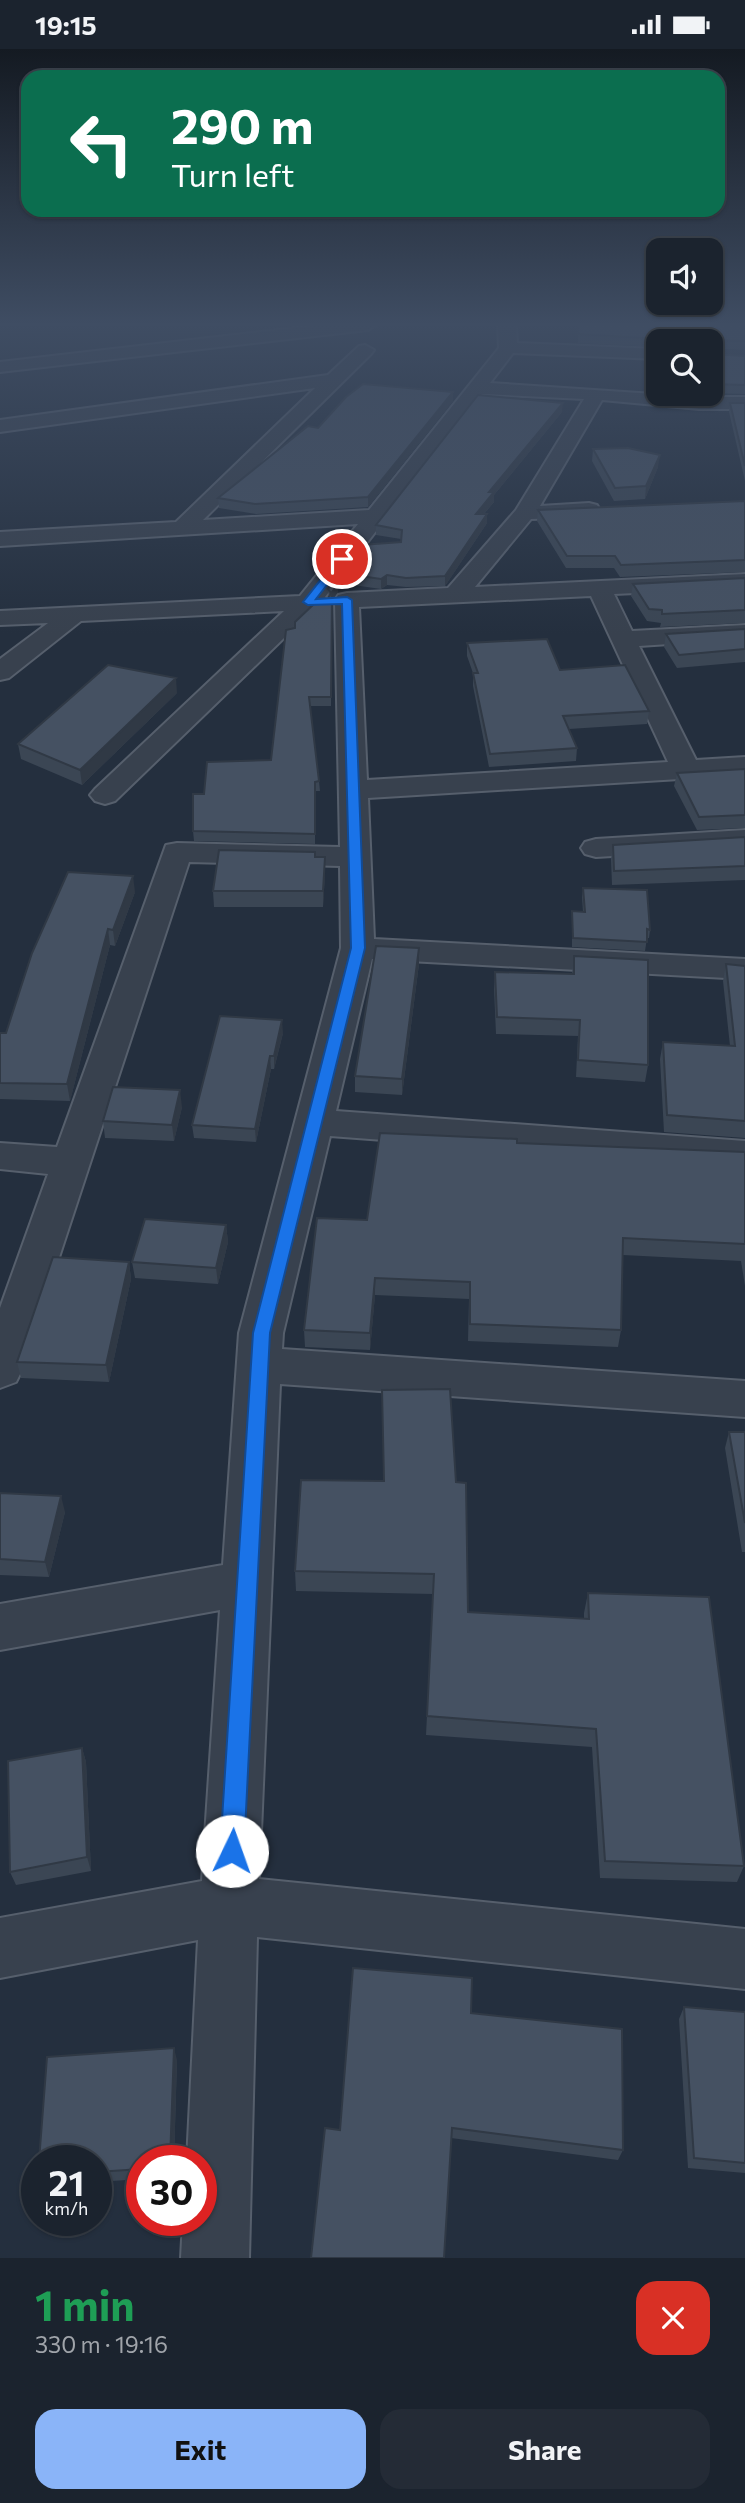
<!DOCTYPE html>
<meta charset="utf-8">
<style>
body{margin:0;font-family:Commissioner,sans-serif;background:#242b36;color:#f1f3f6;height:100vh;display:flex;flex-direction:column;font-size:26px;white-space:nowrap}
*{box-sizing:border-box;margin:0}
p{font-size:23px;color:#a0a4aa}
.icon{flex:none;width:38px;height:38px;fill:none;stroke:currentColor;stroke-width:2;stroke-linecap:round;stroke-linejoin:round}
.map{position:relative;height:2209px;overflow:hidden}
.panel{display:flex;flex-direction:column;background:#1b232e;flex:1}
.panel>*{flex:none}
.banner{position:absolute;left:21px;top:21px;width:704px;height:147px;border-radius:21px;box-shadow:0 2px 5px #0004,0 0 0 2px #39404a;background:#0b6e4f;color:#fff;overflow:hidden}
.tools{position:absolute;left:646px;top:189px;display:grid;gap:14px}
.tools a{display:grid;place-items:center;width:77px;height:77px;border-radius:14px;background:#1b232e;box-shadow:0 2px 5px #0004,0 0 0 2px #39404a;font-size:35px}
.speed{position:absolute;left:21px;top:2096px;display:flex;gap:14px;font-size:35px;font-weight:700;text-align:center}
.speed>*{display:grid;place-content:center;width:91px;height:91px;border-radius:50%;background:#1b232e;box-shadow:0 2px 5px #0004,0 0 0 2px #39404a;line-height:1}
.speed small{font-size:18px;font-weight:400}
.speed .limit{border:10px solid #d22;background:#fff;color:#111}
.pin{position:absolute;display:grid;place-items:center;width:60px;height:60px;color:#fff;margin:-30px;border:4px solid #fff;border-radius:50%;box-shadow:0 2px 7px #0007}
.me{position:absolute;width:77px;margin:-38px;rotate:3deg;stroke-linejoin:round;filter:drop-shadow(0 0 5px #0008)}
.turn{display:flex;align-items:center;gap:24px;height:147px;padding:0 35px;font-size:32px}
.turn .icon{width:91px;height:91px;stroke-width:2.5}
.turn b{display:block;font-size:49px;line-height:60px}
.round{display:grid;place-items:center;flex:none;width:74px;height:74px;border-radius:21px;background:#242b36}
.head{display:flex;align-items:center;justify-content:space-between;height:119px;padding:0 35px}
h1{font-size:42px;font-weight:700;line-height:52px;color:#1e9e55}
.action{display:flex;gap:14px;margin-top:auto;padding:14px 35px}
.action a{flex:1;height:80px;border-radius:21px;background:#8ab4f8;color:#111;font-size:28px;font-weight:700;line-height:80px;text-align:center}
.action a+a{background:#242b36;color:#f1f3f6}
.status{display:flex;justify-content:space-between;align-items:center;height:49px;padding:0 35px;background:#1b232e;direction:ltr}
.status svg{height:19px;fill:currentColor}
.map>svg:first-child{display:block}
</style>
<div class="status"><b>19:15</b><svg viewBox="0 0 49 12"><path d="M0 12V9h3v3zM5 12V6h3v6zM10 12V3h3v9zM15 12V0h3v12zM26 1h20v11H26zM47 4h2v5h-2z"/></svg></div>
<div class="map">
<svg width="745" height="2209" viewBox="0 0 745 2209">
<rect width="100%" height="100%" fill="#242f3e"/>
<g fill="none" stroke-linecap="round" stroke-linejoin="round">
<defs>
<path id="minor" d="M 322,276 L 376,276 L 368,281 L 0,323 L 0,313 Z
M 498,276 L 516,276 L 517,294 L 658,300 L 658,310 L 513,304 L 490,334 L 699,348 L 745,348 L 745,360 L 699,360 L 602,351 L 540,457 L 589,454 L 597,456 L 600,461 L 597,466 L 589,468 L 531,470 L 475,538 L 745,525 L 745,539 L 614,545 L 632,582 L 745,576 L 745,590 L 639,597 L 696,711 L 745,708 L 745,726 L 368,749 L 374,890 L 745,910 L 745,930 L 372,910 L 336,1062 L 745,1092 L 745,1118 L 330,1087 L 283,1284 L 282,1300 L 745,1332 L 745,1368 L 280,1335 L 259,1830 L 745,1880 L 745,1940 L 257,1888 L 249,2209 L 181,2209 L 183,2172 L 201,2172 L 201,2112 L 187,2112 L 198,1891 L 0,1929 L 0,1869 L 202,1832 L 220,1561 L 0,1601 L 0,1555 L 223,1516 L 239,1284 L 341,899 L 340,817 L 189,813 L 22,1321 L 16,1333 L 0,1339 L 0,1259 L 48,1125 L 0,1120 L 0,1094 L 57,1098 L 166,796 L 177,794 L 340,798 L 335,551 L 338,546 L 347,544 L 448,539 L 516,461 L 584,350 L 482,345 L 325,548 L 329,553 L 326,558 L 314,560 L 115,752 L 105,755 L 95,752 L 90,746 L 95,740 L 284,562 L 81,572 L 9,629 L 0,631 L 0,610 L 48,574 L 0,576 L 0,562 L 300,547 L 358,475 L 0,497 L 0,483 L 176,473 L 315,339 L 0,383 L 0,371 L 328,326 L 359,297 L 365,296 L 374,301 L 371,305 L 203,471 L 369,461 L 499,299 ZM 591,547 L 668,713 L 367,731 L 359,558 Z
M 745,781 L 745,799 L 596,808 L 585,805 L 581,799 L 585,793 L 596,790 Z"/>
</defs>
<use href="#minor" stroke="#565f6c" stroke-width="4"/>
<use href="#minor" fill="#38414e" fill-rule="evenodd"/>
</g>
<path fill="#3b4654" d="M 578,276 L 745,276 L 745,301 L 710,299 L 710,292 L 658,292 L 658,298 L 578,294 Z
M 710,305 L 745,307 L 745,345 L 710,344 Z
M 453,343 L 453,352 L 368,458 L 256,465 L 219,459 L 218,449 L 318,379 Z
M 730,354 L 745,354 L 745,432 L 729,363 Z
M 562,363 L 494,446 L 494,453 L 484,465 L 487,474 L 445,537 L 406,538 L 387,536 L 381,540 L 339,534 L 339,524 L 401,493 L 401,490 L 376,486 L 376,476 Z
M 593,400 L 658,418 L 645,450 L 614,452 L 592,412 Z
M 745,452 L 745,523 L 620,528 L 614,519 L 566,519 L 537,472 L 538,461 Z
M 745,529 L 745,574 L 660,578 L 661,574 L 647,572 L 631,547 L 633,535 Z
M 328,540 L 338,543 L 332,551 L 331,657 L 310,657 L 319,732 L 320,742 L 315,742 L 315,795 L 194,792 L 193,782 L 204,745 L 271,711 L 295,579 L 328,551 L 329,549 Z
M 745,580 L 745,613 L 677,619 L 664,598 L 666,585 Z
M 467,594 L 560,621 L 649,662 L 647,675 L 569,680 L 577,699 L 576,712 L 489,718 L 473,637 L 473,624 L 467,607 Z
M 177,644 L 82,736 L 21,710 L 18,695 Z
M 745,720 L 745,779 L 697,781 L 674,737 L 677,724 Z
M 745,788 L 745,831 L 612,836 L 611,810 L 613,796 Z
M 315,808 L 325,824 L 323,858 L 214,858 L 213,842 Z
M 583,839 L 650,881 L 649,889 L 647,889 L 645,902 L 572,898 L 572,862 L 583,863 L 582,848 Z
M 135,843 L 115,897 L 110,896 L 70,1052 L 0,1050 L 0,984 L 6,984 Z
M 574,907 L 648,1016 L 645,1033 L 576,1028 L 578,987 L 496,985 L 494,940 L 495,923 L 572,925 Z
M 419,915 L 402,1046 L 355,1043 L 355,1027 Z
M 726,915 L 745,917 L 745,1089 L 664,1083 L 660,1010 L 663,993 L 730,997 L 723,932 Z
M 283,984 L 274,1020 L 271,1020 L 256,1093 L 194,1089 L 192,1076 Z
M 182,1058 L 174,1092 L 105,1089 L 103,1072 Z
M 517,1094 L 745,1103 L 745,1237 L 741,1212 L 623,1206 L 621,1281 L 618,1298 L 468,1292 L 469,1250 L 375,1246 L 370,1301 L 305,1298 L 304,1281 L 367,1171 Z
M 226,1176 L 228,1193 L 218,1235 L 135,1229 L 132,1213 Z
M 129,1213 L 131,1230 L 109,1333 L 21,1329 L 17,1313 Z
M 729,1383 L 745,1383 L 745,1503 L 742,1503 L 725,1399 Z
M 456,1433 L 468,1563 L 584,1570 L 584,1564 L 588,1544 L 744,1817 L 737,1833 L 600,1829 L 592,1698 L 426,1686 L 433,1545 L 296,1542 L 295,1522 Z
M 0,1444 L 65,1463 L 49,1528 L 0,1526 Z
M 82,1699 L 86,1713 L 91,1822 L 16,1836 L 10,1823 Z
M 684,1958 L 745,1963 L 745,2124 L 688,2119 L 679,1970 Z
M 471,1964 L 623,2101 L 618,2111 L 451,2089 L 340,2081 Z
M 177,2011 L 174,2112 L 142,2112 L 142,2130 L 96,2133 L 96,2112 Z"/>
<path fill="#303945" d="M 453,343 L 453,352 L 368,458 L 368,448 Z
M 563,354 L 562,363 L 494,446 L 494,453 L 475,475 L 476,465 L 489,443 Z
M 660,406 L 658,418 L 645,450 L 646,437 Z
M 487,465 L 487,474 L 445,537 L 445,527 Z
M 387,526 L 387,536 L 381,540 L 381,530 Z
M 338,527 L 338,543 L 332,551 L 331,657 L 332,543 Z
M 176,629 L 177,644 L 82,736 L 80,721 Z
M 325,808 L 325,824 L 323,858 L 323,842 Z
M 133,827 L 135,843 L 115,897 L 113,881 Z
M 108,880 L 110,896 L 70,1052 L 67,1035 Z
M 419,899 L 419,915 L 402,1046 L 402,1030 Z
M 282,971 L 283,984 L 274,1020 L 274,1007 Z
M 270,1007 L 271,1020 L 256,1093 L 255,1080 Z
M 180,1041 L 182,1058 L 174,1092 L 172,1076 Z
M 226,1176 L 228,1193 L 218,1235 L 216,1219 Z
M 129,1213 L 131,1230 L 109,1333 L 106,1316 Z
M 375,1229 L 375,1246 L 370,1301 L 370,1284 Z
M 61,1447 L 65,1463 L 49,1528 L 45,1513 Z
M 82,1699 L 86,1713 L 91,1822 L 87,1808 Z
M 174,1999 L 177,2011 L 174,2112 L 170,2112 Z"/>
<path fill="#455162" stroke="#303945" stroke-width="2" d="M 579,276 L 745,276 L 745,292 L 711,291 L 710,292 L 676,292 L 676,291 L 578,285 Z
M 710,305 L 745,307 L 745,336 L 710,335 Z
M 363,335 L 453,343 L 368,448 L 255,455 L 218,449 L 308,377 L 318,379 L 346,348 Z
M 478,346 L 563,354 L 489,443 L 494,443 L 476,465 L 487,465 L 445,527 L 406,529 L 387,526 L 381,530 L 339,524 L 361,496 L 401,493 L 402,481 L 376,476 Z
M 730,354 L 745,354 L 745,417 Z
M 628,399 L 660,406 L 646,437 L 615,439 L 593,400 Z
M 745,452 L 745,511 L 621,516 L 615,507 L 567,507 L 538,461 Z
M 338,527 L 338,535 L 332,543 L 331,648 L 309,648 L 319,732 L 315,733 L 315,785 L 193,782 L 193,745 L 204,745 L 207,713 L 271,711 L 286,581 L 295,579 L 295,573 L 315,554 L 328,551 L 331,544 L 328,540 Z
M 745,529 L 745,561 L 662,565 L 662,561 L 649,560 L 633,535 Z
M 745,580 L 745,600 L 679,606 L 666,585 Z
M 547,590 L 560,621 L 625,616 L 649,662 L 563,667 L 577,699 L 490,705 L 473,624 L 478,624 L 467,594 Z
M 108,616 L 176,629 L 80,721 L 18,695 Z
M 745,720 L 745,766 L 699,768 L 677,724 Z
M 745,788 L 745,817 L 614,822 L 613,796 Z
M 219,801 L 315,803 L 315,808 L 325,808 L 323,842 L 213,842 Z
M 68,823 L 133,827 L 113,881 L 108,880 L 67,1035 L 0,1034 L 0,984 L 6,984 L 32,904 Z
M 583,839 L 647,841 L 650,881 L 647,880 L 647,893 L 573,889 L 572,862 L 585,863 Z
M 376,897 L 419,899 L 402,1030 L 355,1027 Z
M 574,907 L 648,911 L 648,1016 L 578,1011 L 580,971 L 497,968 L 495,923 L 574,925 Z
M 726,915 L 745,917 L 745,1072 L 667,1066 L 663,993 L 735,997 Z
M 220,967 L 282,971 L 274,1007 L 270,1007 L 255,1080 L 192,1076 Z
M 113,1038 L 180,1041 L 172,1076 L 103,1072 Z
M 380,1084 L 517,1090 L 517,1094 L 745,1103 L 745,1195 L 623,1189 L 621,1281 L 470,1275 L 470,1233 L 375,1229 L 370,1284 L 304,1281 L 317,1169 L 367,1171 Z
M 145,1170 L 226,1176 L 216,1219 L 132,1213 Z
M 53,1208 L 129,1213 L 106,1316 L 17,1313 Z
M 450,1340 L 456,1433 L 466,1434 L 468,1563 L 589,1570 L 588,1544 L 709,1548 L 744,1817 L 605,1812 L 596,1680 L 427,1667 L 434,1525 L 295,1522 L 301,1431 L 384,1432 L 382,1341 Z
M 729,1383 L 745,1383 L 745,1474 Z
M 0,1444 L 61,1447 L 45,1513 L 0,1510 Z
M 82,1699 L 87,1808 L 10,1823 L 8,1712 Z
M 353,1919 L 472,1929 L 471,1964 L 622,1980 L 623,2101 L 452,2079 L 444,2209 L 311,2209 L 325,2079 L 340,2081 Z
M 684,1958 L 745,1963 L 745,2114 L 694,2109 Z
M 174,1999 L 170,2112 L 142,2112 L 142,2120 L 96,2123 L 96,2112 L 39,2112 L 47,2008 Z"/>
<linearGradient id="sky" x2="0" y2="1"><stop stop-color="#141a22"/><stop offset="0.47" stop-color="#3f4d63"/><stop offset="1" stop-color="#3f4d63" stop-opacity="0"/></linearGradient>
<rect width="745" height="585" fill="url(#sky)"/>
<path fill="#1a73e8" stroke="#114b97" stroke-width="2" d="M 339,508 L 347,510 L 316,550 L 347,548 L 352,551 L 365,899 L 270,1284 L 244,1802 L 240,1810 L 232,1814 L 224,1810 L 220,1802 L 253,1284 L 351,899 L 342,555 L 308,556 L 303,553 Z"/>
</svg>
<div class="tools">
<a><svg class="icon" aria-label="sound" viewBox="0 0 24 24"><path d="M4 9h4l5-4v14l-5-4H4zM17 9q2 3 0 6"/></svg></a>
<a><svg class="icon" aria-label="search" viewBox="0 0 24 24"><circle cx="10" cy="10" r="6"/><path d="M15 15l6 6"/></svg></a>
</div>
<div class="speed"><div>21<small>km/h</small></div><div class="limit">30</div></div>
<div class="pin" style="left:342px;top:510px;background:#d93025"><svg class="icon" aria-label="arrive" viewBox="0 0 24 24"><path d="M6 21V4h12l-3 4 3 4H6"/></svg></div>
<svg class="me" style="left:232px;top:1802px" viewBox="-20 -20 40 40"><circle r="19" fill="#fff"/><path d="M0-13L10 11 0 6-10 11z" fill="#1a73e8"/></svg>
<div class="banner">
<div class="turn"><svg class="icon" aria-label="left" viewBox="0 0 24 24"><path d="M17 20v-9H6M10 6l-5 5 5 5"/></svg><div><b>290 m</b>Turn left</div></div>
</div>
</div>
<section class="panel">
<div class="head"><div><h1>1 min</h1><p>330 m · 19:16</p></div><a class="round" style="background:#d93025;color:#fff"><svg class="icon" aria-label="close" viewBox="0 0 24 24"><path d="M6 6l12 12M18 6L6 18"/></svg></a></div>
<div class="action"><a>Exit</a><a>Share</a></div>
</section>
